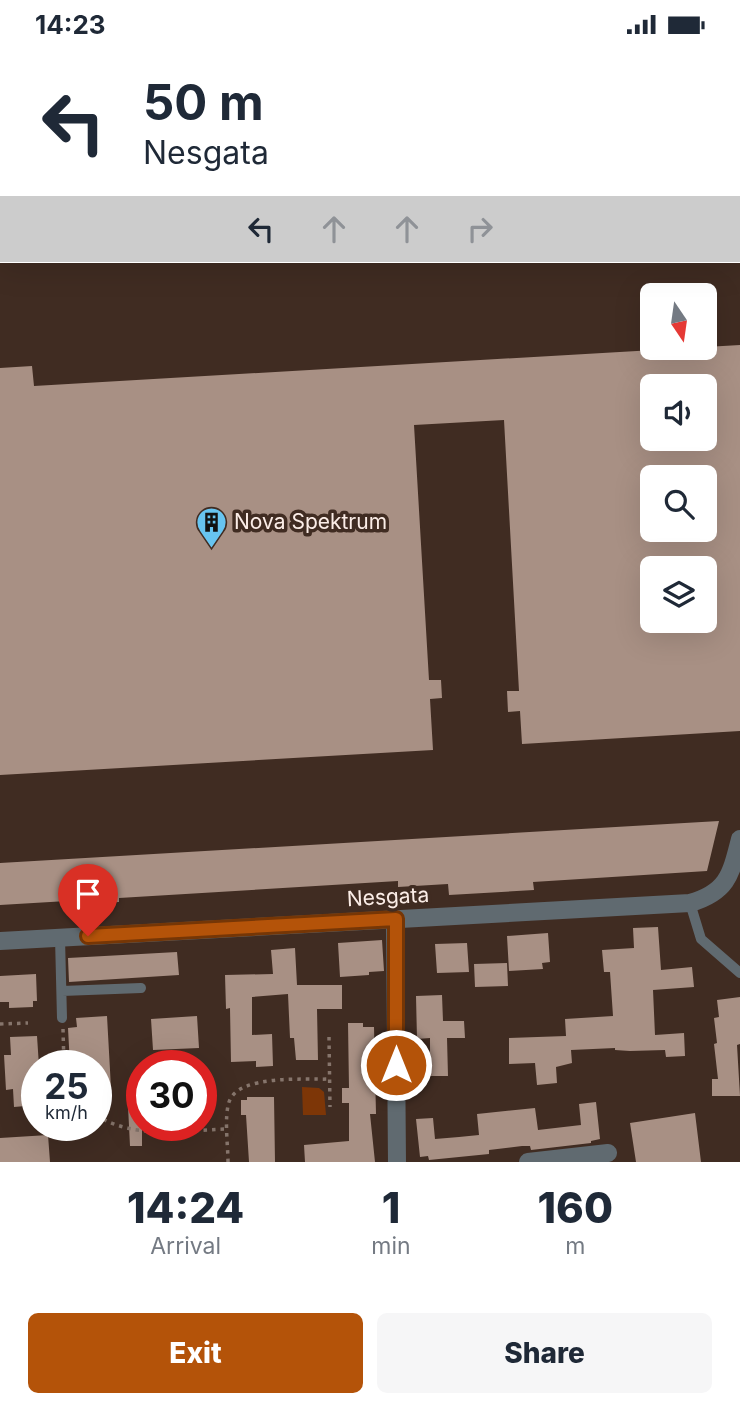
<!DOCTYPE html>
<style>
body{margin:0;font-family:Inter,sans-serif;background:#f6f6f7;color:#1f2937;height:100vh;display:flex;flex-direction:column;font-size:26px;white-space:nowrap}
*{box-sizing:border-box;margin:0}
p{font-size:23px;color:#747a83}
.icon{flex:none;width:38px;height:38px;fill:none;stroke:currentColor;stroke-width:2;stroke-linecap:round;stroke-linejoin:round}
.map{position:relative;height:1113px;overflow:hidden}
.drawer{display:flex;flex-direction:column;background:#fff;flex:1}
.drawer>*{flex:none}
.hud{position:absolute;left:0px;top:0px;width:740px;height:214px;box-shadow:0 7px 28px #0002;background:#fff;color:#1f2937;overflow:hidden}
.needle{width:46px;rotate:167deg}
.tools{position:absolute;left:640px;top:234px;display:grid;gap:14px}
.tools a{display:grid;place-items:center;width:77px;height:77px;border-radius:10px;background:#fff;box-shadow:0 7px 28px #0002;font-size:35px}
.speed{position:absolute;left:21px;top:1001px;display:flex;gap:14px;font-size:35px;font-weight:700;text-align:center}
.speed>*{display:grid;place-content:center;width:91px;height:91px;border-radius:50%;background:#fff;box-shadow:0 7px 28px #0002;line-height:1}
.speed small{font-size:18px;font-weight:400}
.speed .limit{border:10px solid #d22;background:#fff;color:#111}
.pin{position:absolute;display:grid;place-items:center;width:60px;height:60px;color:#fff;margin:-72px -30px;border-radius:50% 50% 50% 0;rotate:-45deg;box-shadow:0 0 7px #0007}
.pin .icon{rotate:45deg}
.me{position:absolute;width:77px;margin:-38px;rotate:0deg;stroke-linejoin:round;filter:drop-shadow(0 0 5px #0008)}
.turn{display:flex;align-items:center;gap:24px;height:147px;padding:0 28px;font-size:32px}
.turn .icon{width:91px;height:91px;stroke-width:2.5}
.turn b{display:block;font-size:49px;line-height:60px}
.lanes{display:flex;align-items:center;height:66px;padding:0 28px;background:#0003;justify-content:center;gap:35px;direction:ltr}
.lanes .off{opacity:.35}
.eta{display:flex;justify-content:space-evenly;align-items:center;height:119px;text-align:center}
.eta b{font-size:42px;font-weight:800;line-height:49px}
.button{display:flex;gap:14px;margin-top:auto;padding:14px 28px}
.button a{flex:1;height:80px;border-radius:10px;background:#b45309;color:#fff;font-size:28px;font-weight:800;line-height:80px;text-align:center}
.button a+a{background:#f6f6f7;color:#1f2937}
.status{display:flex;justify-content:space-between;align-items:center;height:49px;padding:0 35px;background:#fff;direction:ltr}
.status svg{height:19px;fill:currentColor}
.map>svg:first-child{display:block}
</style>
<div class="status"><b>14:23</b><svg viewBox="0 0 49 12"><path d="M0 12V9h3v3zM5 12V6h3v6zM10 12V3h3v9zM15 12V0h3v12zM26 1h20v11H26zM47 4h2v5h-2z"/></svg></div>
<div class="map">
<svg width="740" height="1113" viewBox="0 0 740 1113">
<rect width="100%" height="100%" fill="#402c22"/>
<path fill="#7d3607" d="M 302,1038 L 319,1039 L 324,1043 L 326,1066 L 303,1066 Z"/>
<path fill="#a89084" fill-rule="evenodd" d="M 740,296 L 740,682 L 522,695 L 520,662 L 508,663 L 507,642 L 519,642 L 504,371 L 414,376 L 429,631 L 441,631 L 442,649 L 430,650 L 433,701 L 0,726 L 0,319 L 32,317 L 34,337 ZM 653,338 L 705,338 L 705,390 L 653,390 ZM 653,429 L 705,429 L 705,481 L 653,481 ZM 653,520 L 705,520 L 705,572 L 653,572 Z
M 719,772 L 707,822 L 533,833 L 534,841 L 449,846 L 448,835 L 398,838 L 398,832 L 119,849 L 119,853 L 67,856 L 67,852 L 0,856 L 0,814 Z
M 658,878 L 661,921 L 692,918 L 694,938 L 653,941 L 655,986 L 684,984 L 685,1007 L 666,1008 L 665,1001 L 630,1002 L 615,1001 L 615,999 L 571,1001 L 572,1014 L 556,1018 L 557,1034 L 537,1036 L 535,1014 L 509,1015 L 509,989 L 566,987 L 565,970 L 613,967 L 610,923 L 604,923 L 602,901 L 634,899 L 633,879 Z
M 548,884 L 550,913 L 542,914 L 543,920 L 509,922 L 507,887 Z
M 382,891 L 384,922 L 369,923 L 369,926 L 340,928 L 338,894 Z
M 467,894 L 469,923 L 437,924 L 435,895 Z
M 295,899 L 297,936 L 342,936 L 342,960 L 317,960 L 318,1011 L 296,1011 L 294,989 L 290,989 L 288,945 L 252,948 L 252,986 L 272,985 L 273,1017 L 256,1018 L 256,1012 L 231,1013 L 230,959 L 226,960 L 225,926 L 273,925 L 271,901 Z
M 177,903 L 179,926 L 69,933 L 68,909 Z
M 507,914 L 508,937 L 475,938 L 474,915 Z
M 36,925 L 37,952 L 33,952 L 33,958 L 9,959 L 9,953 L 0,953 L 0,927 Z
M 442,946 L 443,972 L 464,972 L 465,989 L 447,989 L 448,1027 L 430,1027 L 430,989 L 417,990 L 416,947 Z
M 740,948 L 740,995 L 737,996 L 740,1047 L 712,1047 L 712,1030 L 718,1030 L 714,995 L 717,994 L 714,969 L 719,968 L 717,951 Z
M 107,967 L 111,1039 L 96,1040 L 96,1017 L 70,1017 L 68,979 L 77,978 L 76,969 Z
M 197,967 L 199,999 L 153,1001 L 151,970 Z
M 348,974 L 363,974 L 363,978 L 374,978 L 376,1065 L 370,1065 L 375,1113 L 305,1113 L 304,1096 L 349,1092 L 349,1054 L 342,1054 L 342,1039 L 349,1039 Z
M 37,987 L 39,1017 L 37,1017 L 37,1056 L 14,1058 L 13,1040 L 6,1041 L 4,1006 L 11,1006 L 10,988 Z
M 142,1036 L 142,1097 L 130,1097 L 127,1037 Z
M 247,1048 L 274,1048 L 275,1113 L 249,1113 L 246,1066 L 241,1066 L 241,1051 L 247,1051 Z
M 596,1053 L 600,1090 L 591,1092 L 591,1094 L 531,1101 L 530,1097 L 522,1097 L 489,1101 L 489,1105 L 429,1111 L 428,1107 L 420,1108 L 416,1070 L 433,1069 L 435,1090 L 459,1088 L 479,1086 L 477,1065 L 535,1059 L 538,1081 L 581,1076 L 579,1055 Z
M 695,1064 L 701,1113 L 636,1113 L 630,1074 Z
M 48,1086 L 50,1113 L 0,1113 L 0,1089 Z"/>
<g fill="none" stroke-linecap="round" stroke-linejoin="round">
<path stroke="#86756c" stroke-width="3.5" stroke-dasharray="3.5 5" stroke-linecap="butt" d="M 610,0 L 618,2
M 738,30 L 740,30
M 0,975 L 28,974
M 63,980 L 64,1017
M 329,988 L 330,1058
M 96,1066 C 135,1091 183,1081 228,1080
M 228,1113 C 228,1096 224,1069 229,1053 C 238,1025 305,1031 330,1030"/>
<path stroke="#606a70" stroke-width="10" d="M 690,854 L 701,890 L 740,924
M 60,889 L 62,969
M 62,942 L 141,939"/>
<path stroke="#606a70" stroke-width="18" d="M 395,870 L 397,1113
M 528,1113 L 608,1104"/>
<path stroke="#606a70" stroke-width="18" d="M 0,892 L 690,854 C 728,843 731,825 740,790"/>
<path stroke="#96adba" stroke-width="19" d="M 291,0 L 298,2
M 738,133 L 740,133"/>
</g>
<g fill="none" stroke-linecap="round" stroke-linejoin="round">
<defs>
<path id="route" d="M 88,887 L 396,870 L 396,1016"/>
</defs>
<use href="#route" stroke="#753606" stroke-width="18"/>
<use href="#route" stroke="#b45309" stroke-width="12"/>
</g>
<defs>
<symbol id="building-pin" viewBox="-11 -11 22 30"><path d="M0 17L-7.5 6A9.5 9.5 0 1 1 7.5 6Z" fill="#67c4f0" stroke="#402c22"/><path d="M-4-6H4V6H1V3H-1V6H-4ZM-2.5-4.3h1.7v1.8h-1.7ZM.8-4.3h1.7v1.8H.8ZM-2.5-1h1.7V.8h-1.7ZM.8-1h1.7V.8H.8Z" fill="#111"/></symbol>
</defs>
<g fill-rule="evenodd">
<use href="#building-pin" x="194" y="456" width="35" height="47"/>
</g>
<g text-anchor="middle" stroke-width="7" stroke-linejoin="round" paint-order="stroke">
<g font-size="21" fill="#fbede7" stroke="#402c22" text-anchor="start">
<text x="234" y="480">Nova Spektrum</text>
</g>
<g font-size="21" fill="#fbede7" stroke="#402c22">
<text transform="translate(388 848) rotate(-3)" y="7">Nesgata</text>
</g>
</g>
</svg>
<div class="tools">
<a><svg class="needle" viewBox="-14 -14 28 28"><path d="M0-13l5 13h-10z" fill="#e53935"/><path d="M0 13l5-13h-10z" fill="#747a83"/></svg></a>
<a><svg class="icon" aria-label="sound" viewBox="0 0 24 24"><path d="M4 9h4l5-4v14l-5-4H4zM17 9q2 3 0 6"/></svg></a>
<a><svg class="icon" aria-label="search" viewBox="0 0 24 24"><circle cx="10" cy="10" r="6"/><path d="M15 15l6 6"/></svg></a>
<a><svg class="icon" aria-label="layers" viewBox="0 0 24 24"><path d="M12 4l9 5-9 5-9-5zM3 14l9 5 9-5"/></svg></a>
</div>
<div class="speed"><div>25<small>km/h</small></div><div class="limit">30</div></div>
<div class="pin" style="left:88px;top:887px;background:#d93025"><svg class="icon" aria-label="arrive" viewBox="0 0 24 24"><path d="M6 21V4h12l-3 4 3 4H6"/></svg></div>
<svg class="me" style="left:396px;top:1016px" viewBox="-20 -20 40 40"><circle r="17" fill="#b45309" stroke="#fff" stroke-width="3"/><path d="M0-11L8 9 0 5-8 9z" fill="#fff"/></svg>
<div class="hud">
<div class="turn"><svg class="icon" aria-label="left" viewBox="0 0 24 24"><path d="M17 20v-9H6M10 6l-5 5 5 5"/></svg><div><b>50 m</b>Nesgata</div></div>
<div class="lanes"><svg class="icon" aria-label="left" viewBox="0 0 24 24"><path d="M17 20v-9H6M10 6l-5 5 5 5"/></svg><svg class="icon off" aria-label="ahead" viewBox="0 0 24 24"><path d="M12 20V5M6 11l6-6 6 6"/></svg><svg class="icon off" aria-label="ahead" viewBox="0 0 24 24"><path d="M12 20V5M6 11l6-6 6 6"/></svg><svg class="icon off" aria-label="right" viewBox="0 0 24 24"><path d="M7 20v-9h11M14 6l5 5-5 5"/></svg></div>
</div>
</div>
<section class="drawer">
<div class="eta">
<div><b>14:24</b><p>Arrival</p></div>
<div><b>1</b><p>min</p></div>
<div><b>160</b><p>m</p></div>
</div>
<div class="button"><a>Exit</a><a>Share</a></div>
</section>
